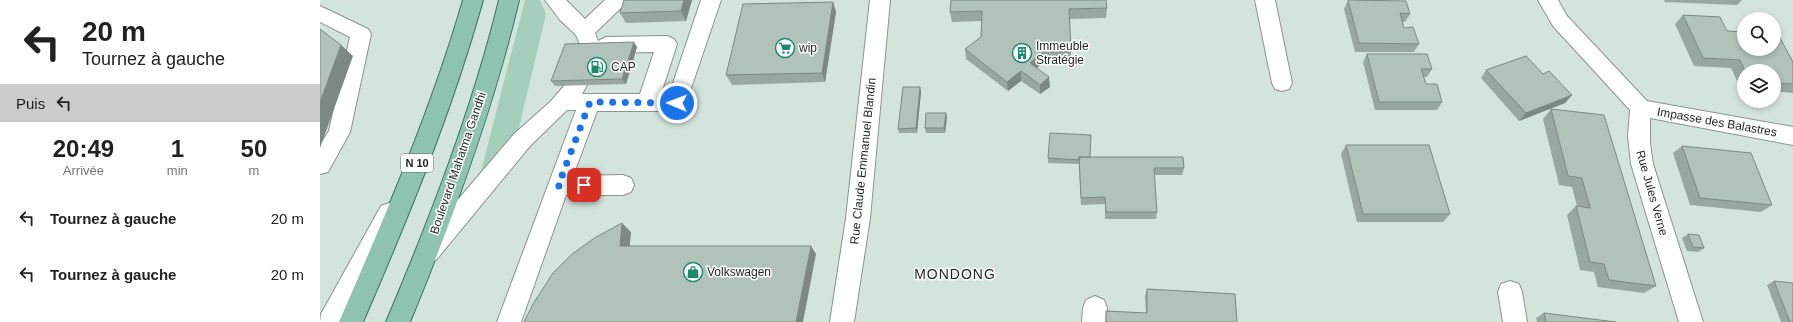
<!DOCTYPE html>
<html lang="fr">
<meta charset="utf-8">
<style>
body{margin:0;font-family:Arial,sans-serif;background:#f2f2f2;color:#222;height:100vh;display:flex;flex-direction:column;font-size:15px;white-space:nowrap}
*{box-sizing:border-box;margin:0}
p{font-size:13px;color:#767676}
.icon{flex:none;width:22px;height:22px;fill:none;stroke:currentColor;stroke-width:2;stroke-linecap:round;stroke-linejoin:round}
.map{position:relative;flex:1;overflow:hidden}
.details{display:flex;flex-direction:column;background:#fff;width:320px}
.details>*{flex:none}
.hud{background:#fff;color:#222;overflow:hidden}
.tools{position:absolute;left:1417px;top:12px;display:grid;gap:8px}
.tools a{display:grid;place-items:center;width:44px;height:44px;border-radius:50%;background:#fff;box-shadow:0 2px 6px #0003;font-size:20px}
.pin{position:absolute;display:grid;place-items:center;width:34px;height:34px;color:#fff;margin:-17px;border-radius:8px;box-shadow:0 2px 6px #0006}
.me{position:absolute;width:44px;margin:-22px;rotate:271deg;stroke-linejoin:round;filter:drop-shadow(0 0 3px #0008)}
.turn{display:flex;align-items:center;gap:14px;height:84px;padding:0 16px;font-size:18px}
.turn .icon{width:52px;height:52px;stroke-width:2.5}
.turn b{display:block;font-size:28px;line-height:34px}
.then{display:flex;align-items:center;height:38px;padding:0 16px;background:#0003;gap:8px;font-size:15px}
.eta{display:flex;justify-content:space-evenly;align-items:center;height:68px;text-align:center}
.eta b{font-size:24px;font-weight:600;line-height:28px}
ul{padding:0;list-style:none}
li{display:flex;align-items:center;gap:12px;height:56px;padding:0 16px}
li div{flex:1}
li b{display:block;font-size:15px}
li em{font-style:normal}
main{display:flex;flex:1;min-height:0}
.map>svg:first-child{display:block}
</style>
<main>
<section class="details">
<div class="hud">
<div class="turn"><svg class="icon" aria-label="left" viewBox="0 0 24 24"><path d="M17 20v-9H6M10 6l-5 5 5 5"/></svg><div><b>20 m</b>Tournez à gauche</div></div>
<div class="then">Puis<svg class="icon" aria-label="left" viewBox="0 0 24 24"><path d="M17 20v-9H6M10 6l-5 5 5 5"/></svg></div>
</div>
<div class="eta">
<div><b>20:49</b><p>Arrivée</p></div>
<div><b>1</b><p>min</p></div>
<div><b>50</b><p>m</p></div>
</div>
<ul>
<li><svg class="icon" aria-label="left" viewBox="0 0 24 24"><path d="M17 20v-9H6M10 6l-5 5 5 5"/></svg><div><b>Tournez à gauche</b></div><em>20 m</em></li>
<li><svg class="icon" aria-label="left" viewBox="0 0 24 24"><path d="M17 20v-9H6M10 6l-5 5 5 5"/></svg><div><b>Tournez à gauche</b></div><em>20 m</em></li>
</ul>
</section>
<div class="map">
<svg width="1473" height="322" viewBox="0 0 1473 322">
<rect width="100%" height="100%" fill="#d3e4dd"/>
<path fill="#a5cebd" d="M 205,0 L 220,0 L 226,14 L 198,132 L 160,175 Z"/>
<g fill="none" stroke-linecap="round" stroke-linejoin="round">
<defs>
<path id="minor" d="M 225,0 L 246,0 L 265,19 L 285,0 L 307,0 L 304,5 L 275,33 L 278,41 L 286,37 L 347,36 L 354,39 L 357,44 L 341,94 L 349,95 L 381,0 L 401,0 L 364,109 L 357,111 L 277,111 L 253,176 L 303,175 L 311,178 L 314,185 L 311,192 L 303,195 L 246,195 L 201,322 L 177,322 L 256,110 L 247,110 L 210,146 L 116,260 L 108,263 L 100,260 L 96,252 L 100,244 L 194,134 L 230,102 L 250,79 L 257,77 L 264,79 L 267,85 L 262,94 L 320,94 L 334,52 L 286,53 L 280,51 L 278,54 L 271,57 L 264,54 L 256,35 L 240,20 Z
M 550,0 L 570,0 L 550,218 L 534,322 L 510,322 L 526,218 Z
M 935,0 L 955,0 L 972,83 L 969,89 L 962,91 L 955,89 L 952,83 Z
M 1218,0 L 1238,0 L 1247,16 L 1327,101 L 1473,127 L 1473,145 L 1330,118 L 1330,143 L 1333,164 L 1383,322 L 1359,322 L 1311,164 L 1308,136 L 1310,110 L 1233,26 Z
M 0,6 L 48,29 L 51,34 L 30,132 L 8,172 L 0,174 L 0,145 L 9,131 L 30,37 L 0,22 Z
M 69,203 L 77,206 L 80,213 L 23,322 L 0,322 L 1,314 L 61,206 Z
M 1190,281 L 1199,284 L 1202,292 L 1207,322 L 1183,322 L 1178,292 L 1181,284 Z
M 775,296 L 784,300 L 787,308 L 786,322 L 762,322 L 763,308 L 766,300 Z"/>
<path id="major" d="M 143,0 L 163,0 C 132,111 89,216 43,322 L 19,322 C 65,216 111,111 143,0 Z
M 179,0 L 199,0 C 173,110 133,218 90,322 L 66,322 C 110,218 152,110 179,0 Z"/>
</defs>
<use href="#minor" stroke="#86958f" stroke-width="2"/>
<use href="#major" stroke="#35715c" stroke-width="2"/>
<use href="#minor" fill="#fff" fill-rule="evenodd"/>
<use href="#major" fill="#8ec3b1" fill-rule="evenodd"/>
</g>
<path fill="#98a7a1" d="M 304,0 L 372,0 L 366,21 L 306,23 L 300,13 Z
M 1028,0 L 1090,14 L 1085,22 L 1082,22 L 1084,28 L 1099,44 L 1094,52 L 1035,52 L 1024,9 Z
M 1344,0 L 1422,0 L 1417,5 L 1345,2 Z
M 513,2 L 516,12 L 505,82 L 412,85 L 406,75 Z
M 787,8 L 786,18 L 750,19 L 751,52 L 751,62 L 724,62 L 717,68 L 730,87 L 720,94 L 701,81 L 688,91 L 646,59 L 645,49 L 661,37 L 662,21 L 632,22 L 630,12 Z
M 1363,15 L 1407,31 L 1473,62 L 1473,93 L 1454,91 L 1454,71 L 1424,71 L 1424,89 L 1421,89 L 1411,68 L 1374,66 L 1355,24 Z
M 317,47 L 306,84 L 235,86 L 231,81 Z
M 1047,54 L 1112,69 L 1107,77 L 1104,77 L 1106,84 L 1122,102 L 1117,110 L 1055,110 L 1043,62 Z
M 1166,70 L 1223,74 L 1252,95 L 1245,103 L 1199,121 L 1161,78 Z
M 600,87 L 601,92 L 597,133 L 579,133 L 578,129 Z
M 1231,109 L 1336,286 L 1324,293 L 1278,287 L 1274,272 L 1260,270 L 1247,215 L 1256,206 L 1257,206 L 1252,187 L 1239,185 L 1223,119 Z
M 626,113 L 627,118 L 625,133 L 606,133 L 605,128 Z
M 1026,145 L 1130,214 L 1123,222 L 1037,222 L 1021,154 Z
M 1362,146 L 1452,205 L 1441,212 L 1370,205 L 1353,153 Z
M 770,157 L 864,168 L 862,175 L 834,175 L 837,212 L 836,219 L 785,219 L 785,204 L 761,205 L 759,164 L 728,163 L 728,158 Z
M 1368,234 L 1384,248 L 1378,252 L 1367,251 L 1362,238 Z
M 1454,281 L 1473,322 L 1461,322 L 1447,285 Z
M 827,289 L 917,322 L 785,322 L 786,311 L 826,313 L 825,296 Z
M 1224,313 L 1296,322 L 1217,322 L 1216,318 Z"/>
<path fill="#7c8883" d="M 364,0 L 372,0 L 366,21 L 361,11 Z
M 513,2 L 516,12 L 505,82 L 502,73 Z
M 314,42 L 317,47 L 306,84 L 302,79 Z
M 21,45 L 33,56 L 0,148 L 0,102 Z
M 723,52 L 724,62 L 711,73 L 710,63 Z
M 701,71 L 701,81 L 688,91 L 687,82 Z
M 729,77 L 730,87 L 720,94 L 720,85 Z
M 600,87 L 601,92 L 597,133 L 596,128 Z
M 1252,95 L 1245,103 L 1199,121 L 1206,113 Z
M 626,113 L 627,118 L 625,133 L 624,128 Z
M 302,223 L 311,232 L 309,254 L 300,246 Z
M 491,246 L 496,254 L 483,322 L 476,322 Z"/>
<path fill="#b1c2bb" stroke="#7c8883" d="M 304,0 L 364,0 L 361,11 L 300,13 Z
M 631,0 L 786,0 L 787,8 L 749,9 L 751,52 L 723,52 L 710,63 L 729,77 L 720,85 L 701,71 L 687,82 L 645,49 L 661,37 L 662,11 L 630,12 Z
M 1028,0 L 1086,1 L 1090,14 L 1080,13 L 1084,28 L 1093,27 L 1099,44 L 1039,43 Z
M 513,2 L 502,73 L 406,75 L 423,4 Z
M 1363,15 L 1400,17 L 1407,31 L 1424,32 L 1424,49 L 1454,49 L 1454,34 L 1458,34 L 1473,62 L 1473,84 L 1454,83 L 1454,71 L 1425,71 L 1420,60 L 1383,58 Z
M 0,29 L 21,45 L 0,102 Z
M 314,42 L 302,79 L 231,81 L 245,44 Z
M 1047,54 L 1107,54 L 1112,69 L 1101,69 L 1106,84 L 1117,84 L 1122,102 L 1059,102 Z
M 1206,56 L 1223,74 L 1229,71 L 1252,95 L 1206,113 L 1166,70 Z
M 583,87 L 600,87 L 596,128 L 578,129 Z
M 1231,109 L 1284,115 L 1336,286 L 1289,280 L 1284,264 L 1270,262 L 1256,206 L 1270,208 L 1262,178 L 1248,176 Z
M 606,113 L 626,113 L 624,128 L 605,128 Z
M 730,133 L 771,135 L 770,157 L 759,157 L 760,160 L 728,158 Z
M 1026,145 L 1109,145 L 1130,214 L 1043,214 Z
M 1362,146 L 1431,153 L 1452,205 L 1380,198 Z
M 759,157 L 863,157 L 864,168 L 834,168 L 837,212 L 786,212 L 785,197 L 761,198 Z
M 302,223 L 300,246 L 491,246 L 476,322 L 204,322 L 213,304 L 233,273 L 252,254 L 276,237 Z
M 1368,234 L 1379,235 L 1384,248 L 1373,247 Z
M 1454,281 L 1473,283 L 1473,322 L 1470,322 Z
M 827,289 L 915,294 L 917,322 L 786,322 L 786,311 L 827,313 Z
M 1224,313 L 1296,322 L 1226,322 Z"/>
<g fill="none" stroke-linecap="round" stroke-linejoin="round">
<path stroke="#1a73e8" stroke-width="7" stroke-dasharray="0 12.6" d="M 264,185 L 238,186 L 270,102 L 357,103"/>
</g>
<defs>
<symbol id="supermarket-ring" viewBox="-11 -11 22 22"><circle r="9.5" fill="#fff" stroke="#1a8b6a" stroke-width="1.5"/><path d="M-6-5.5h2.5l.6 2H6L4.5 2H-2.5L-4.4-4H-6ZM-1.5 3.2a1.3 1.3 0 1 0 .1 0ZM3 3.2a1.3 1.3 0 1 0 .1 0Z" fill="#1a8b6a"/></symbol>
<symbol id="building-ring" viewBox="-11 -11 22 22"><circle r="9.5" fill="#fff" stroke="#1a8b6a" stroke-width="1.5"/><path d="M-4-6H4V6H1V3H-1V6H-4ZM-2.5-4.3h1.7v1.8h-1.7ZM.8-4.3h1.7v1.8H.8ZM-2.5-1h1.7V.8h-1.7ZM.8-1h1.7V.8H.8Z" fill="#1a8b6a"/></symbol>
<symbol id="fuel-ring" viewBox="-11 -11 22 22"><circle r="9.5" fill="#fff" stroke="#1a8b6a" stroke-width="1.5"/><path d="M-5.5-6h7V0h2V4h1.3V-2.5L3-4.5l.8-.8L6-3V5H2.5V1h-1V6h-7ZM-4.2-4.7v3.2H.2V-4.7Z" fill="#1a8b6a"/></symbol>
<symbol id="shop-ring" viewBox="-11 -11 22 22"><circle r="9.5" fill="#fff" stroke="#1a8b6a" stroke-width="1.5"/><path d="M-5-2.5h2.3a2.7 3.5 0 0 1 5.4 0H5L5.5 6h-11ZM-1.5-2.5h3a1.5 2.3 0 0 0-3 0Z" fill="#1a8b6a"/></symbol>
</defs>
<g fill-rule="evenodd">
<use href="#supermarket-ring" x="454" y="37" width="22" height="22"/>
<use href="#building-ring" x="691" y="42" width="22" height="22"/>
<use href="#fuel-ring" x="266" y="56" width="22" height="22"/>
<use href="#shop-ring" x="362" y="261" width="22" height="22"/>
</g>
<g text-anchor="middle" stroke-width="3" stroke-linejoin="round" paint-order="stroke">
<rect fill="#fff" stroke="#606563" stroke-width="1" x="81" y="154" width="32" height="18" rx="3"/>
<g font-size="11" font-weight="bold" fill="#1c2320">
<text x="97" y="167">N 10</text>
</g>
<g font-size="12" fill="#1c2320" stroke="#fff" text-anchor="start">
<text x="716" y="50">Immeuble<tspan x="716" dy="14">Stratégie</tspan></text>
<text x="479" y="52">wip</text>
<text x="291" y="71">CAP</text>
<text x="387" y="276">Volkswagen</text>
</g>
<g font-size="12" fill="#1c2320" stroke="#fff">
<text transform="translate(1397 122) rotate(10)" y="4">Impasse des Balastres</text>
<text transform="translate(543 161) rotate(-84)" y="4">Rue Claude Emmanuel Blandin</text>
<text transform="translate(138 163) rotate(-71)" y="4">Boulevard Mahatma Gandhi</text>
<text transform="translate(1332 193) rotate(74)" y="4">Rue Jules Verne</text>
</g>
<g font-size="14" letter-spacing="1" fill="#1c2320" stroke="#fff">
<text x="635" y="279">MONDONG</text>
</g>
</g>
</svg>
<div class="tools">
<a><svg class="icon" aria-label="search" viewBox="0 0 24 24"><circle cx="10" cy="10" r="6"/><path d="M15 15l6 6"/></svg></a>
<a><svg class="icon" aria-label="layers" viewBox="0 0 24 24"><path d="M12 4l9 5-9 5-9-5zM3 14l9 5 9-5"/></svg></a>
</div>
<div class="pin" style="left:264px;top:185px;background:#d93025"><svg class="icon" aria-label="arrive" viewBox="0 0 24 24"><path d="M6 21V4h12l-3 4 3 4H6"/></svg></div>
<svg class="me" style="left:357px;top:103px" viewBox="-20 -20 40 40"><circle r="17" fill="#1a73e8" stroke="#fff" stroke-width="3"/><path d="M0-11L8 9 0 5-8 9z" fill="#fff"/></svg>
</div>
</main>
